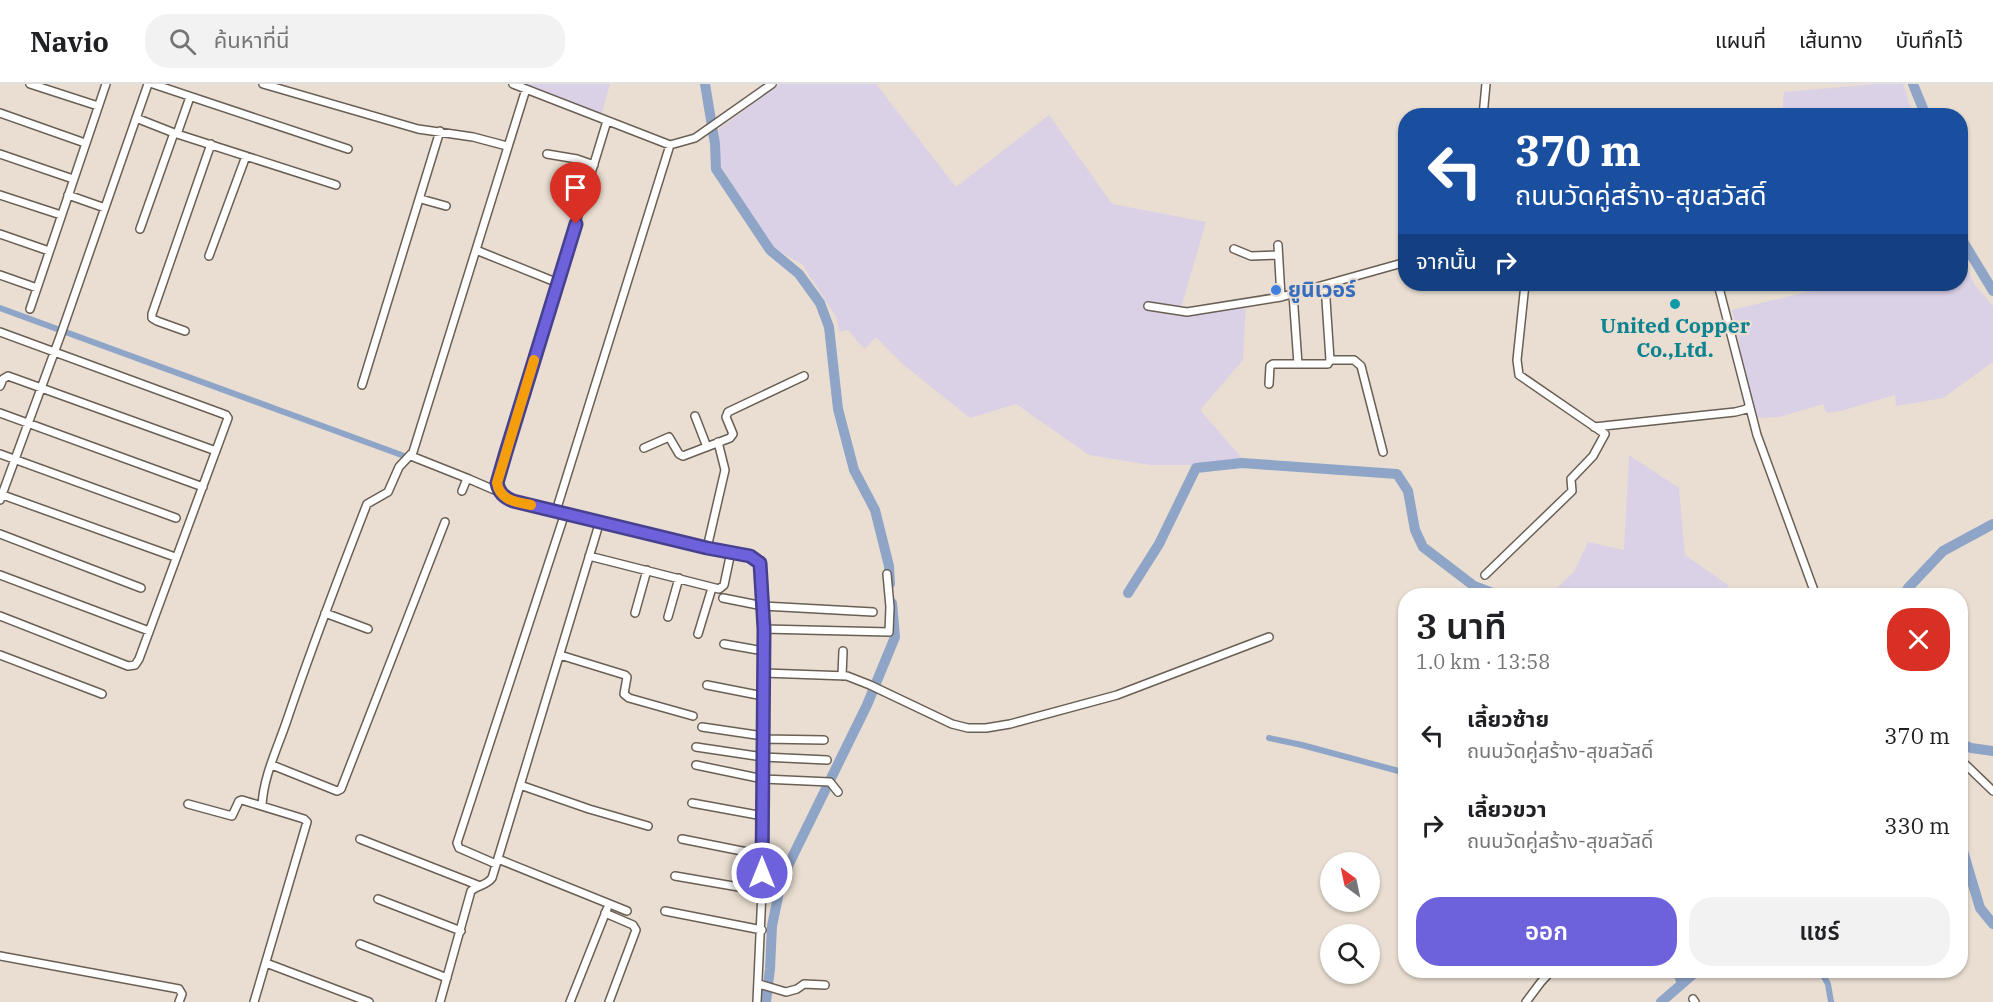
<!DOCTYPE html>
<html lang="th">
<meta charset="utf-8">
<style>
body{margin:0;font-family:"IBM Plex Serif","Noto Sans Thai",serif;background:#f2f2f2;color:#202124;height:100vh;display:flex;flex-direction:column;font-size:22px;white-space:nowrap}
*{box-sizing:border-box;margin:0}
p{font-size:20px;color:#757577}
.icon{flex:none;width:33px;height:33px;fill:none;stroke:currentColor;stroke-width:2;stroke-linecap:round;stroke-linejoin:round}
.map{position:relative;flex:1;overflow:hidden}
.side{position:absolute;left:1398px;top:504px;width:570px;height:390px;display:flex;flex-direction:column;background:#fff;border-radius:24px;box-shadow:0 2px 4px #0004}
.side>*{flex:none}
.banner{position:absolute;left:1398px;top:24px;width:570px;height:183px;border-radius:24px;box-shadow:0 2px 4px #0004;background:#1a4fa0;color:#fff;overflow:hidden}
.needle{width:39px;rotate:327deg}
.fabs{position:absolute;left:1320px;top:768px;display:grid;gap:12px}
.fabs a{display:grid;place-items:center;width:60px;height:60px;border-radius:50%;background:#fff;box-shadow:0 2px 4px #0004;font-size:30px}
.pin{position:absolute;display:grid;place-items:center;width:51px;height:51px;color:#fff;margin:-62px -26px;border-radius:50% 50% 50% 0;rotate:-45deg;box-shadow:0 0 6px #0007}
.pin .icon{rotate:45deg}
.me{position:absolute;width:66px;margin:-33px;rotate:0deg;stroke-linejoin:round;filter:drop-shadow(0 0 4px #0008)}
.turn{display:flex;align-items:center;gap:21px;height:126px;padding:0 18px;font-size:27px}
.turn .icon{width:78px;height:78px;stroke-width:2.5}
.turn b{display:block;font-size:42px;line-height:51px}
.then{display:flex;align-items:center;height:57px;padding:0 18px;background:#0003;gap:12px;font-size:22px}
.round{display:grid;place-items:center;flex:none;width:63px;height:63px;border-radius:24px;background:#f2f2f2}
.overview{display:flex;align-items:center;justify-content:space-between;height:102px;padding:0 18px}
h1{font-size:36px;font-weight:600;line-height:45px}
.action{display:flex;gap:12px;margin-top:auto;padding:12px 18px}
.action a{flex:1;height:69px;border-radius:24px;background:#6d62dc;color:#fff;font-size:24px;font-weight:600;line-height:69px;text-align:center}
.action a+a{background:#f2f2f2;color:#202124}
ul{padding:0;list-style:none}
li{display:flex;align-items:center;gap:18px;height:90px;padding:0 18px}
li div{flex:1}
li b{display:block;font-size:22px}
li em{font-style:normal}
header{display:flex;align-items:center;gap:36px;box-sizing:border-box;height:84px;padding:0 30px;background:#fff;border-bottom:2px solid #e0e0e0}
header strong{font-size:28px}
nav{display:flex;gap:33px;margin-inline-start:auto;font-size:21px}
.search{width:420px;height:54px;background:#f2f2f2;display:flex;align-items:center;gap:15px;box-sizing:border-box;padding:0 21px;border-radius:24px;color:#757577;font-size:22px}
.map>svg:first-child{display:block}
</style>
<header>
<strong>Navio</strong>
<div class="search"><svg class="icon" aria-label="search" viewBox="0 0 24 24"><circle cx="10" cy="10" r="6"/><path d="M15 15l6 6"/></svg>ค้นหาที่นี่</div>
<nav><a>แผนที่</a><a>เส้นทาง</a><a>บันทึกไว้</a></nav>
</header>
<div class="map">
<svg width="1993" height="918" viewBox="0 0 1993 918">
<rect width="100%" height="100%" fill="#e9ded1"/>
<path fill="#dbd1e6" d="M 517,0 L 610,0 L 601,32 Z
M 779,0 L 876,0 L 956,103 L 1049,31 L 1112,120 L 1206,138 L 1181,224 L 1246,216 L 1243,276 L 1200,326 L 1248,381 L 1150,381 L 1089,371 L 1016,320 L 970,334 L 905,282 L 876,253 L 864,265 L 848,246 L 839,248 L 837,234 L 802,180 L 771,163 L 718,77 L 719,45 Z
M 1876,0 L 1903,0 L 1913,31 L 1782,31 L 1784,8 Z
M 1961,172 L 1975,201 L 1993,222 L 1993,278 L 1943,314 L 1896,322 L 1895,311 L 1841,327 L 1827,329 L 1823,320 L 1780,333 L 1755,334 L 1732,226 L 1841,200 L 1960,200 Z
M 1629,371 L 1679,404 L 1685,471 L 1728,501 L 1726,511 L 1549,511 L 1574,488 L 1588,458 L 1624,466 Z"/>
<g fill="none" stroke-linecap="round" stroke-linejoin="round">
<path stroke="#8fa5c8" stroke-width="6" d="M 0,224 L 407,373
M 1269,654 L 1302,661 L 1406,689
M 1675,886 L 1681,903
M 1820,886 L 1828,900 L 1831,918"/>
<path stroke="#8fa5c8" stroke-width="10" d="M 705,0 L 715,60 L 716,85 L 770,166 L 799,190 L 820,219 L 829,243 L 838,325 L 854,386 L 875,426 L 889,482 L 890,500
M 1913,0 L 1926,32
M 1960,150 L 1964,159 L 1993,207
M 1128,509 L 1159,460 L 1196,384 L 1242,379 L 1397,390 L 1408,407 L 1415,446 L 1423,463 L 1474,502 L 1501,512
M 1904,512 L 1908,504 L 1943,467 L 1993,440
M 1960,659 L 1971,664 L 1993,667
M 1960,757 L 1980,824 L 1993,840
M 766,918 L 770,885 L 772,842 L 782,794 L 867,621 L 895,553 L 892,519
M 1661,918 L 1698,886"/>
<defs>
<path id="minor" d="M 30,0 L 98,22
M 153,0 L 348,65
M 263,0 L 418,45 L 473,53 L 507,62
M 513,0 L 670,61 L 695,54 L 772,0
M 0,29 L 85,59
M 1483,32 L 1486,0
M 136,34 L 174,49 L 336,101
M 607,37 L 506,368 L 497,399 C 499,409 504,413 513,417 L 707,464 L 750,472 L 760,479 L 764,545 L 762,807 L 757,918
M 177,50 L 190,13
M 0,70 L 73,95
M 547,70 L 577,75 L 594,81
M 0,111 L 61,131
M 68,111 L 105,124
M 421,115 L 446,122
M 140,145 L 174,49
M 0,150 L 49,167
M 1278,161 L 1281,213
M 1234,165 L 1251,172 L 1278,171
M 476,166 L 558,199
M 209,172 L 246,72
M 0,191 L 37,204
M 1718,200 L 1757,351 L 1816,512
M 1293,210 L 1298,280
M 1148,222 L 1187,228 L 1281,213 L 1406,178
M 30,225 L 106,0
M 185,247 L 157,237 L 152,234 L 152,230 L 211,60
M 0,248 L 226,331 L 228,334 L 139,575 L 135,581 L 128,582 L 0,532
M 1330,276 L 1354,276 L 1361,282 L 1383,368
M 1269,300 L 1270,282 L 1273,280 L 1328,280 L 1330,276 L 1325,201
M 362,301 L 440,47
M 0,302 L 3,295 L 8,292 L 216,367
M 0,329 L 203,403
M 695,332 L 707,363
M 1594,343 L 1735,328 L 1747,325 L 1748,323
M 644,364 L 669,353 L 679,370 L 683,372 L 730,354 L 733,350 L 726,333 L 728,328 L 804,292
M 0,370 L 176,434
M 411,372 L 469,395
M 462,407 L 466,397 L 469,395 L 499,408
M 0,410 L 175,473
M 0,416 L 61,250 L 148,0
M 556,427 L 670,61
M 0,450 L 141,504
M 707,464 L 725,386 L 718,358
M 589,472 L 719,505 L 724,501 L 731,468
M 0,491 L 149,547
M 1485,491 L 1572,407 L 1571,395 L 1593,372 L 1605,350 L 1519,291 L 1517,276 L 1525,200
M 723,514 L 763,522 L 873,528
M 325,529 L 368,545
M 635,529 L 647,486
M 668,533 L 679,494
M 764,545 L 889,548 L 890,523 L 887,490
M 698,550 L 712,504
M 724,560 L 764,567
M 0,571 L 102,610
M 560,571 L 625,591 L 627,593 L 624,610 L 629,614 L 693,632
M 764,589 L 847,592 L 870,601 L 952,640 L 968,644 L 986,644 L 1010,640 L 1117,611 L 1269,553
M 842,592 L 843,567
M 707,601 L 763,612
M 702,643 L 763,652
M 763,655 L 824,656
M 696,663 L 763,673 L 827,676
M 1960,679 L 1966,681 L 1993,707
M 272,681 L 337,707 L 341,705 L 445,438
M 696,681 L 763,695 L 830,698 L 838,708
M 520,701 L 589,725 L 648,742
M 692,719 L 763,732
M 188,720 L 232,732 L 239,717 L 242,716 L 304,735 L 307,738 L 254,918
M 262,722 C 263,694 277,665 286,639 C 311,565 339,492 367,420 L 388,408 L 399,383 L 413,368 L 526,5
M 360,755 L 480,802
M 682,755 L 762,771
M 498,775 L 627,827
M 496,780 L 459,764 L 457,759 L 565,429
M 675,792 L 762,807
M 378,815 L 461,847
M 665,827 L 762,846
M 605,829 L 633,841 L 636,846 L 609,918
M 360,860 L 447,894
M 0,872 L 179,905 L 182,910 L 179,918
M 266,879 L 369,918
M 759,900 L 786,908 L 797,905 L 804,900 L 825,901
M 1693,915 L 1695,918
M 440,918 L 471,807 C 477,801 486,802 492,794 L 600,437
M 570,918 L 607,825
M 1526,918 L 1541,898 L 1552,886"/>
</defs>
<use href="#minor" stroke="#695f54" stroke-width="10"/>
<use href="#minor" stroke="#fff" stroke-width="7"/>
</g>
<g fill="none" stroke-linecap="round" stroke-linejoin="round">
<defs>
<path id="route" d="M 576,140 L 506,368 L 497,399 C 499,409 504,413 513,417 L 707,464 L 750,472 L 760,479 L 764,545 L 762,789"/>
</defs>
<use href="#route" stroke="#47408f" stroke-width="15"/>
<use href="#route" stroke="#6d62dc" stroke-width="10"/>
<path stroke="#f59e0b" stroke-width="10" d="M 531,421 C 517,418 500,417 497,399 L 534,276"/>
</g>
<circle fill="#3f7fe0" stroke="#e9ded1" stroke-width="2" cx="1276" cy="206" r="6"/>
<circle fill="#0f9aa8" stroke="#e9ded1" stroke-width="2" cx="1675" cy="220" r="6"/>
<g text-anchor="middle" stroke-width="4.5" stroke-linejoin="round" paint-order="stroke">
<g font-size="21" font-weight="bold" fill="#366cbe" stroke="#e9ded1" text-anchor="start">
<text x="1288" y="213">ยูนิเวอร์</text>
</g>
<g font-size="21" font-weight="bold" fill="#0d838f" stroke="#e9ded1">
<text x="1675" y="249">United Copper<tspan x="1675" dy="24">Co.,Ltd.</tspan></text>
</g>
</g>
</svg>
<div class="fabs">
<a><svg class="needle" viewBox="-14 -14 28 28"><path d="M0-13l5 13h-10z" fill="#e53935"/><path d="M0 13l5-13h-10z" fill="#757577"/></svg></a>
<a><svg class="icon" aria-label="search" viewBox="0 0 24 24"><circle cx="10" cy="10" r="6"/><path d="M15 15l6 6"/></svg></a>
</div>
<div class="pin" style="left:576px;top:140px;background:#d93025"><svg class="icon" aria-label="arrive" viewBox="0 0 24 24"><path d="M6 21V4h12l-3 4 3 4H6"/></svg></div>
<svg class="me" style="left:762px;top:789px" viewBox="-20 -20 40 40"><circle r="17" fill="#6d62dc" stroke="#fff" stroke-width="3"/><path d="M0-11L8 9 0 5-8 9z" fill="#fff"/></svg>
<div class="banner">
<div class="turn"><svg class="icon" aria-label="left" viewBox="0 0 24 24"><path d="M17 20v-9H6M10 6l-5 5 5 5"/></svg><div><b>370 m</b>ถนนวัดคู่สร้าง-สุขสวัสดิ์</div></div>
<div class="then">จากนั้น<svg class="icon" aria-label="right" viewBox="0 0 24 24"><path d="M7 20v-9h11M14 6l5 5-5 5"/></svg></div>
</div>
<section class="side">
<div class="overview"><div><h1>3 นาที</h1><p>1.0 km · 13:58</p></div><a class="round" style="background:#d93025;color:#fff"><svg class="icon" aria-label="close" viewBox="0 0 24 24"><path d="M6 6l12 12M18 6L6 18"/></svg></a></div>
<ul>
<li><svg class="icon" aria-label="left" viewBox="0 0 24 24"><path d="M17 20v-9H6M10 6l-5 5 5 5"/></svg><div><b>เลี้ยวซ้าย</b><p>ถนนวัดคู่สร้าง-สุขสวัสดิ์</p></div><em>370 m</em></li>
<li><svg class="icon" aria-label="right" viewBox="0 0 24 24"><path d="M7 20v-9h11M14 6l5 5-5 5"/></svg><div><b>เลี้ยวขวา</b><p>ถนนวัดคู่สร้าง-สุขสวัสดิ์</p></div><em>330 m</em></li>
</ul>
<div class="action"><a>ออก</a><a>แชร์</a></div>
</section>
</div>
